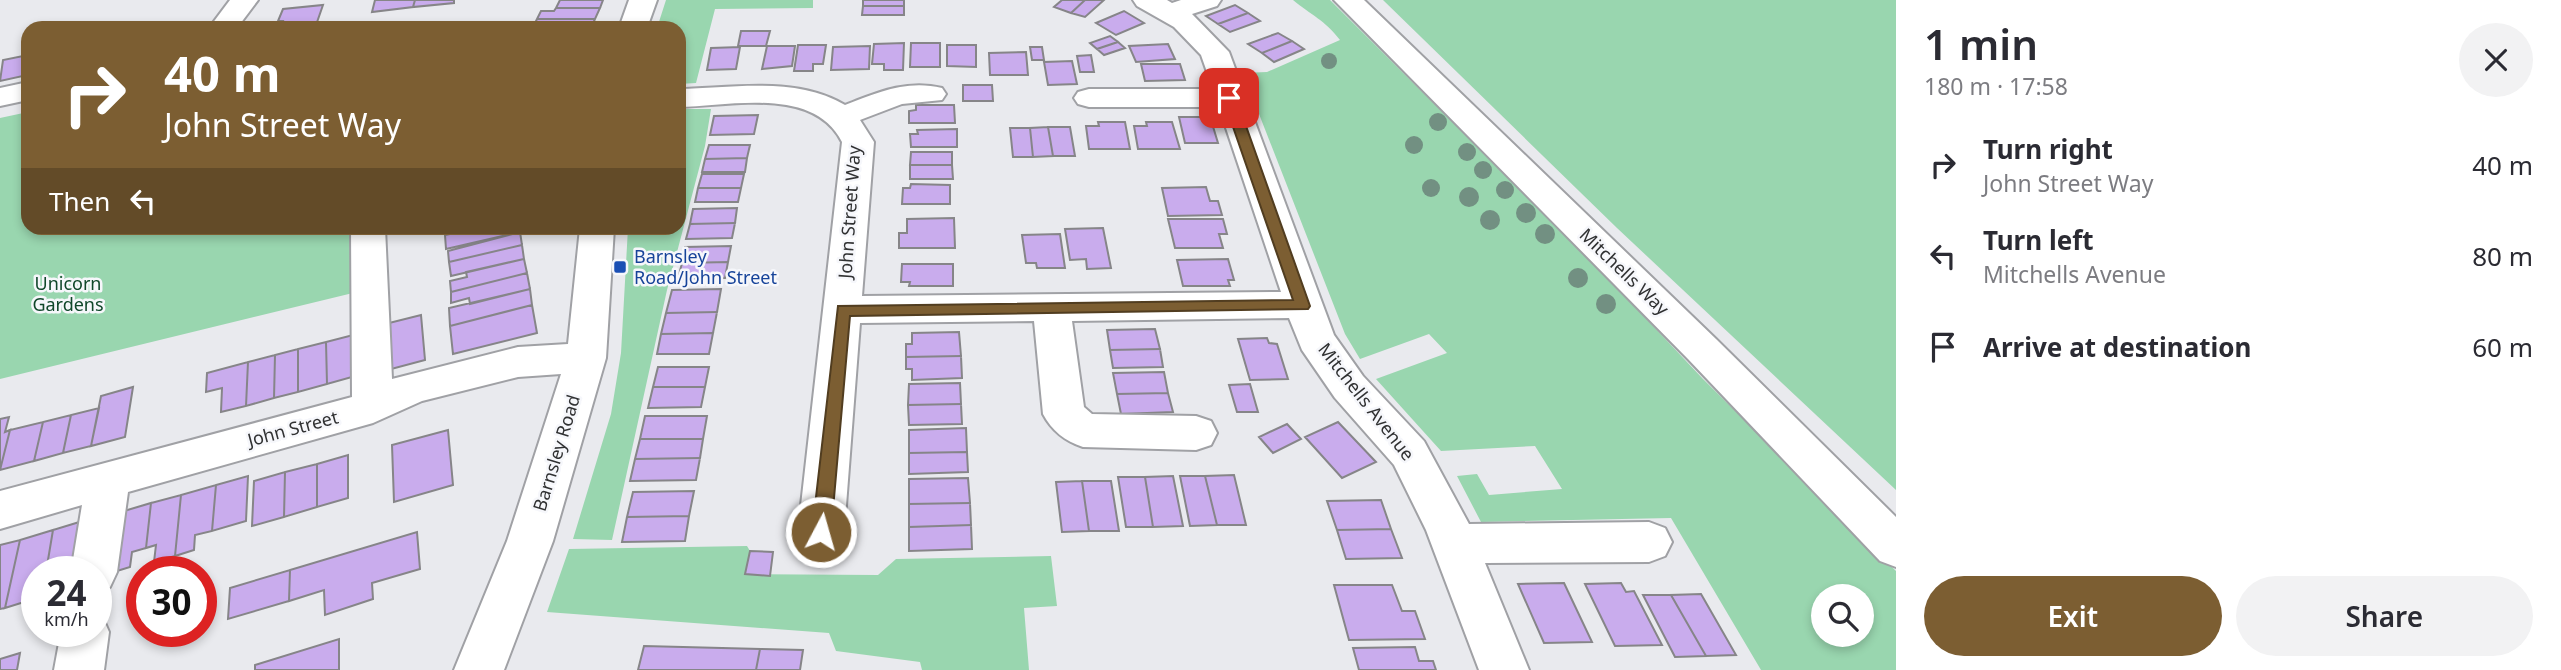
<!DOCTYPE html>
<meta charset="utf-8">
<style>
body{margin:0;font-family:"Noto Sans",sans-serif;background:#f2f2f3;color:#2b2b33;height:100vh;display:flex;flex-direction:column;font-size:26px;white-space:nowrap}
*{box-sizing:border-box;margin:0}
p{font-size:23px;color:#7c7c81}
.icon{flex:none;width:38px;height:38px;fill:none;stroke:currentColor;stroke-width:2;stroke-linecap:round;stroke-linejoin:round}
.map{position:relative;flex:1;overflow:hidden}
.panel{display:flex;flex-direction:column;background:#fff;width:665px}
.panel>*{flex:none}
.banner{position:absolute;left:21px;top:21px;width:665px;height:214px;border-radius:21px;box-shadow:0 4px 10px #0003;background:#7c5e32;color:#fff;overflow:hidden}
.fabs{position:absolute;left:1811px;top:584px;display:grid;gap:14px}
.fabs a{display:grid;place-items:center;width:63px;height:63px;border-radius:50%;background:#fff;box-shadow:0 4px 10px #0003;font-size:35px}
.speed{position:absolute;left:21px;top:556px;display:flex;gap:14px;font-size:35px;font-weight:700;text-align:center}
.speed>*{display:grid;place-content:center;width:91px;height:91px;border-radius:50%;background:#fff;box-shadow:0 4px 10px #0003;line-height:1}
.speed small{font-size:18px;font-weight:400}
.speed .limit{border:10px solid #d22;background:#fff;color:#111}
.pin{position:absolute;display:grid;place-items:center;width:60px;height:60px;color:#fff;margin:-30px;border-radius:14px;box-shadow:0 4px 10px #0006}
.me{position:absolute;width:77px;margin:-38px;rotate:6deg;stroke-linejoin:round;filter:drop-shadow(0 0 5px #0008)}
.turn{display:flex;align-items:center;gap:24px;height:147px;padding:0 28px;font-size:32px}
.turn .icon{width:91px;height:91px;stroke-width:2.5}
.turn b{display:block;font-size:49px;line-height:60px}
.then{display:flex;align-items:center;height:66px;padding:0 28px;background:#0003;gap:14px;font-size:26px}
.round{display:grid;place-items:center;flex:none;width:74px;height:74px;border-radius:37px;background:#f2f2f3}
.headline{display:flex;align-items:center;justify-content:space-between;height:119px;padding:0 28px}
h1{font-size:42px;font-weight:600;line-height:52px}
.action{display:flex;gap:14px;margin-top:auto;padding:14px 28px}
.action a{flex:1;height:80px;border-radius:42px;background:#7c5e32;color:#fff;font-size:28px;font-weight:600;line-height:80px;text-align:center}
.action a+a{background:#f2f2f3;color:#2b2b33}
ul{padding:0;list-style:none}
li{display:flex;align-items:center;gap:21px;height:91px;padding:0 28px}
li div{flex:1}
li b{display:block;font-size:26px}
li em{font-style:normal}
main{display:flex;flex:1;min-height:0}
.map>svg:first-child{display:block}
</style>
<main>
<div class="map">
<svg width="1896" height="670" viewBox="0 0 1896 670">
<rect width="100%" height="100%" fill="#e9eaee"/>
<path fill="#99d6af" fill-rule="evenodd" d="M 666,0 L 813,0 L 813,8 L 715,9 L 696,83 L 679,84 L 679,28 L 657,28 Z
M 1293,0 L 1330,0 L 1588,257 L 1703,379 L 1896,571 L 1896,670 L 1761,670 L 1671,518 L 1481,522 L 1457,476 L 1477,474 L 1489,495 L 1562,489 L 1535,446 L 1441,451 L 1376,379 L 1447,353 L 1429,334 L 1360,359 L 1345,334 L 1243,73 L 1267,72 L 1340,40 C 1325,20 1311,15 1293,0 ZM 1824,597 L 1862,597 L 1862,635 L 1824,635 Z
M 1383,0 L 1896,0 L 1896,490 L 1617,228 Z
M 679,109 L 711,109 L 705,146 L 667,290 L 612,540 L 573,539 L 611,414 L 621,353 L 628,228 L 679,228 Z
M 28,112 L 28,228 L 358,228 L 357,292 L 0,379 L 0,118 Z
M 747,546 L 750,551 L 745,574 L 878,575 L 896,559 L 1051,556 L 1057,606 L 1024,608 L 1029,670 L 922,670 L 920,662 L 836,651 L 829,633 L 547,612 L 569,549 Z"/>
<path fill="#c9aced" stroke="#868588" stroke-width="2" d="M 375,0 L 415,0 L 413,7 L 372,12 Z
M 415,0 L 454,0 L 454,3 L 413,7 Z
M 560,0 L 603,0 L 600,8 L 556,8 Z
M 863,0 L 904,0 L 904,6 L 863,6 Z
M 1062,0 L 1085,0 L 1071,13 L 1054,7 Z
M 1085,0 L 1104,0 L 1085,17 L 1071,13 Z
M 323,5 L 316,25 L 281,28 L 283,21 L 278,21 L 283,9 Z
M 1235,5 L 1248,13 L 1218,24 L 1206,16 Z
M 863,6 L 904,6 L 904,15 L 862,15 Z
M 556,8 L 600,8 L 595,19 L 537,19 L 541,11 L 554,11 Z
M 1124,11 L 1144,23 L 1116,35 L 1096,23 Z
M 1248,13 L 1260,21 L 1230,32 L 1218,24 Z
M 537,19 L 595,19 L 591,28 L 546,28 L 547,26 L 534,25 Z
M 741,31 L 770,31 L 766,46 L 738,46 Z
M 1278,33 L 1292,41 L 1262,53 L 1248,44 Z
M 1110,36 L 1118,42 L 1097,49 L 1090,43 Z
M 1292,41 L 1304,49 L 1274,62 L 1262,53 Z
M 1118,42 L 1125,48 L 1104,55 L 1097,49 Z
M 904,43 L 903,70 L 884,70 L 884,64 L 872,64 L 874,44 Z
M 911,43 L 940,43 L 940,67 L 910,67 Z
M 1168,44 L 1175,59 L 1136,62 L 1129,46 Z
M 798,45 L 826,45 L 823,64 L 813,64 L 813,71 L 794,71 Z
M 947,45 L 976,45 L 976,67 L 947,66 Z
M 767,46 L 795,46 L 792,66 L 762,69 Z
M 870,46 L 869,69 L 831,70 L 833,47 Z
M 740,47 L 736,69 L 707,70 L 711,48 Z
M 1030,47 L 1042,47 L 1044,60 L 1032,60 Z
M 1026,52 L 1028,75 L 990,75 L 989,53 Z
M 28,55 L 23,76 L 0,81 L 3,60 Z
M 1091,55 L 1094,72 L 1080,72 L 1077,56 Z
M 1072,61 L 1077,84 L 1048,85 L 1044,62 Z
M 1141,64 L 1180,64 L 1185,80 L 1145,81 Z
M 963,85 L 992,85 L 993,101 L 963,101 Z
M 916,105 L 954,105 L 955,123 L 909,123 L 909,111 L 916,110 Z
M 758,115 L 754,134 L 710,135 L 714,116 Z
M 1179,117 L 1203,117 L 1204,120 L 1211,120 L 1218,143 L 1185,143 Z
M 1098,122 L 1125,122 L 1130,149 L 1089,149 L 1086,126 L 1099,126 Z
M 1146,122 L 1172,122 L 1180,149 L 1138,149 L 1134,126 L 1147,126 Z
M 1048,127 L 1053,156 L 1033,157 L 1030,128 Z
M 1048,127 L 1070,127 L 1075,156 L 1053,156 Z
M 1010,128 L 1030,128 L 1033,157 L 1013,157 Z
M 957,129 L 957,147 L 911,147 L 910,134 L 918,134 L 917,130 Z
M 709,145 L 750,145 L 747,158 L 705,159 Z
M 911,152 L 952,152 L 952,165 L 910,165 Z
M 747,158 L 745,172 L 702,172 L 705,159 Z
M 910,165 L 952,165 L 953,179 L 910,179 Z
M 702,174 L 744,174 L 741,188 L 698,188 Z
M 911,184 L 950,185 L 950,204 L 902,204 L 903,188 L 910,188 Z
M 1206,187 L 1210,201 L 1218,201 L 1222,215 L 1168,216 L 1162,188 Z
M 698,188 L 741,188 L 738,202 L 695,202 Z
M 737,208 L 735,223 L 690,224 L 693,209 Z
M 954,218 L 955,248 L 899,248 L 899,233 L 907,233 L 907,219 Z
M 1168,219 L 1223,219 L 1227,234 L 1219,234 L 1223,248 L 1175,248 Z
M 735,223 L 732,238 L 686,239 L 690,224 Z
M 444,228 L 478,228 L 445,235 Z
M 478,228 L 519,228 L 520,232 L 446,249 L 445,235 Z
M 1103,228 L 1111,268 L 1087,269 L 1086,259 L 1070,260 L 1065,229 Z
M 520,232 L 522,245 L 449,262 L 448,251 Z
M 1060,234 L 1065,268 L 1037,268 L 1036,263 L 1026,263 L 1022,235 Z
M 522,245 L 524,259 L 451,276 L 449,262 Z
M 731,246 L 728,262 L 682,263 L 685,247 Z
M 524,259 L 527,273 L 451,292 L 450,281 L 467,277 L 466,272 Z
M 1228,259 L 1234,280 L 1228,280 L 1230,286 L 1183,286 L 1177,260 Z
M 728,262 L 725,278 L 678,279 L 682,263 Z
M 902,264 L 953,264 L 953,286 L 909,286 L 910,282 L 901,282 Z
M 527,273 L 530,289 L 470,304 L 469,298 L 451,303 L 451,292 Z
M 530,289 L 532,305 L 450,326 L 449,308 Z
M 721,289 L 717,312 L 666,313 L 672,290 Z
M 532,305 L 537,333 L 453,354 L 450,326 Z
M 717,312 L 713,333 L 661,334 L 666,313 Z
M 421,315 L 425,360 L 380,372 L 377,326 Z
M 1155,329 L 1160,349 L 1110,350 L 1107,330 Z
M 959,332 L 961,356 L 906,357 L 906,344 L 912,344 L 912,333 Z
M 713,333 L 709,354 L 657,354 L 661,334 Z
M 357,334 L 359,375 L 327,384 L 326,342 Z
M 1267,338 L 1269,343 L 1277,344 L 1288,379 L 1250,380 L 1238,339 Z
M 326,342 L 327,384 L 298,392 L 298,349 Z
M 298,349 L 298,392 L 274,398 L 275,355 Z
M 1160,349 L 1163,367 L 1113,368 L 1110,350 Z
M 275,355 L 274,398 L 246,406 L 248,362 Z
M 961,356 L 962,378 L 912,380 L 912,369 L 906,369 L 906,357 Z
M 248,362 L 246,406 L 221,412 L 222,388 L 206,392 L 207,373 Z
M 658,367 L 709,367 L 705,387 L 653,387 Z
M 1164,372 L 1168,393 L 1117,394 L 1113,373 Z
M 960,383 L 961,404 L 908,405 L 909,384 Z
M 1250,384 L 1258,412 L 1237,412 L 1229,385 Z
M 133,387 L 125,437 L 91,446 L 101,396 Z
M 653,387 L 705,387 L 701,407 L 648,408 Z
M 1168,393 L 1173,412 L 1121,414 L 1117,394 Z
M 961,404 L 962,424 L 909,425 L 908,405 Z
M 99,408 L 91,446 L 63,453 L 71,415 Z
M 71,415 L 63,453 L 34,461 L 43,422 Z
M 645,416 L 707,416 L 703,439 L 640,439 Z
M 9,417 L 5,432 L 10,430 L 0,470 L 0,419 Z
M 43,422 L 34,461 L 0,470 L 10,430 Z
M 1338,422 L 1376,462 L 1342,478 L 1305,437 Z
M 1287,424 L 1301,439 L 1273,453 L 1259,437 Z
M 966,428 L 967,452 L 909,453 L 909,430 Z
M 448,430 L 453,485 L 394,502 L 392,445 Z
M 640,439 L 703,439 L 700,458 L 635,459 Z
M 967,452 L 968,472 L 909,474 L 909,453 Z
M 348,455 L 348,498 L 317,507 L 317,464 Z
M 700,458 L 696,480 L 630,481 L 635,459 Z
M 317,464 L 317,507 L 284,517 L 285,472 Z
M 285,472 L 284,517 L 252,526 L 254,481 Z
M 1234,475 L 1246,525 L 1217,525 L 1205,476 Z
M 248,476 L 246,521 L 212,531 L 216,485 Z
M 1173,476 L 1183,526 L 1153,527 L 1145,477 Z
M 1180,476 L 1205,476 L 1217,525 L 1190,526 Z
M 1118,477 L 1145,477 L 1153,527 L 1126,527 Z
M 968,478 L 970,503 L 909,504 L 909,479 Z
M 1082,481 L 1089,531 L 1062,532 L 1056,482 Z
M 1082,481 L 1111,481 L 1119,531 L 1089,531 Z
M 216,485 L 212,531 L 195,535 L 194,550 L 175,556 L 181,495 Z
M 694,491 L 689,516 L 627,517 L 633,492 Z
M 181,495 L 175,556 L 154,562 L 156,545 L 146,548 L 151,503 Z
M 1381,500 L 1391,529 L 1337,530 L 1327,501 Z
M 151,503 L 146,548 L 132,552 L 130,567 L 104,575 L 114,514 Z
M 970,503 L 971,525 L 909,527 L 909,504 Z
M 689,516 L 685,541 L 622,542 L 627,517 Z
M 86,520 L 78,572 L 46,572 L 53,530 Z
M 971,525 L 972,549 L 909,551 L 909,527 Z
M 1391,529 L 1402,558 L 1346,559 L 1337,530 Z
M 53,530 L 46,572 L 37,572 L 37,598 L 5,608 L 20,540 Z
M 417,532 L 420,569 L 372,583 L 373,599 L 325,615 L 324,590 L 289,601 L 290,570 Z
M 20,540 L 5,608 L 0,609 L 0,545 Z
M 750,551 L 773,552 L 770,576 L 745,574 Z
M 290,570 L 289,601 L 228,619 L 230,588 Z
M 1564,583 L 1592,642 L 1544,643 L 1518,584 Z
M 1621,583 L 1626,592 L 1634,591 L 1662,645 L 1615,646 L 1585,584 Z
M 1334,585 L 1392,585 L 1402,611 L 1415,611 L 1425,639 L 1349,640 Z
M 1701,594 L 1736,655 L 1706,656 L 1671,595 Z
M 1643,595 L 1671,595 L 1706,656 L 1675,657 Z
M 339,639 L 339,670 L 255,670 L 255,665 Z
M 644,646 L 760,649 L 756,670 L 638,670 Z
M 1415,647 L 1419,661 L 1433,661 L 1436,670 L 1359,670 L 1353,648 Z
M 760,649 L 803,650 L 800,670 L 756,670 Z
M 20,653 L 17,670 L 0,670 L 0,659 Z"/>
<g fill="none" stroke-linecap="round" stroke-linejoin="round">
<defs>
<path id="minor" d="M 230,0 L 258,0 L 237,28 L 209,28 Z
M 629,0 L 657,0 L 647,28 L 619,28 Z
M 1133,0 L 1167,0 L 1172,3 L 1181,0 L 1221,0 L 1217,6 L 1192,14 L 1229,52 L 1334,335 L 1363,376 L 1424,441 L 1469,524 L 1649,522 L 1665,528 L 1672,542 L 1665,556 L 1649,562 L 1485,563 L 1529,670 L 1479,670 L 1426,530 L 1394,465 L 1335,398 L 1302,350 L 1289,318 L 1072,321 L 1084,407 L 1092,414 L 1196,416 L 1211,421 L 1217,433 L 1211,445 L 1196,450 L 1083,447 C 1065,441 1052,431 1043,414 L 1034,321 L 860,323 L 844,532 L 837,546 L 821,551 L 805,546 L 798,532 L 842,142 C 814,86 730,106 679,107 L 679,89 C 732,88 796,76 845,105 C 876,93 907,79 942,88 L 946,94 L 942,100 L 902,104 L 860,120 L 874,142 L 862,296 L 1281,292 L 1219,107 L 1089,107 L 1078,104 L 1074,98 L 1078,92 L 1089,89 L 1213,89 L 1201,55 L 1174,27 L 1137,6 Z
M 28,82 L 28,100 L 0,106 L 0,88 Z
M 351,228 L 385,228 L 392,379 L 518,347 L 568,344 L 580,228 L 614,228 L 606,358 L 553,541 L 504,670 L 454,670 L 507,541 L 561,374 L 518,377 L 422,401 L 373,423 L 128,492 L 117,572 L 110,587 L 96,592 L 96,572 L 71,572 L 82,505 L 0,529 L 0,491 L 352,397 Z
M 96,614 L 102,616 L 109,632 L 104,670 L 54,670 L 61,632 L 96,632 Z"/>
<path id="major" d="M 1334,0 L 1364,0 L 1716,339 L 1896,517 L 1896,567 L 1880,561 L 1688,359 Z"/>
</defs>
<use href="#minor" stroke="#a0a1a5" stroke-width="4"/>
<use href="#major" stroke="#a0a1a5" stroke-width="4"/>
<use href="#minor" fill="#fff" fill-rule="evenodd"/>
<use href="#major" fill="#fff" fill-rule="evenodd"/>
</g>
<g fill="#729082">
<circle cx="1329" cy="61" r="8"/>
<circle cx="1438" cy="122" r="9"/>
<circle cx="1414" cy="145" r="9"/>
<circle cx="1467" cy="152" r="9"/>
<circle cx="1483" cy="170" r="9"/>
<circle cx="1431" cy="188" r="9"/>
<circle cx="1505" cy="190" r="9"/>
<circle cx="1469" cy="197" r="10"/>
<circle cx="1526" cy="213" r="10"/>
<circle cx="1490" cy="220" r="10"/>
<circle cx="1545" cy="234" r="10"/>
<circle cx="1578" cy="278" r="10"/>
<circle cx="1606" cy="304" r="10"/>
</g>
<path fill="#7c5e32" stroke="#513d20" stroke-width="2" d="M 1229,94 L 1236,98 L 1310,306 L 1308,309 L 850,316 L 831,532 L 828,537 L 821,540 L 815,537 L 812,532 L 838,306 L 1293,300 L 1223,98 Z"/>
<rect fill="#1a4fb4" stroke="#f6f7fb" stroke-width="2.5" x="613" y="260" width="14" height="14" rx="3.5"/>
<g text-anchor="middle" stroke-width="5" stroke-linejoin="round" paint-order="stroke">
<g font-size="18" fill="#303132" stroke="#f6f7fb">
<text transform="translate(850 212) rotate(-86)" y="6">John Street Way</text>
<text transform="translate(1624 272) rotate(44)" y="6">Mitchells Way</text>
<text transform="translate(1366 402) rotate(52)" y="6">Mitchells Avenue</text>
<text transform="translate(293 429) rotate(-15)" y="6">John Street</text>
<text transform="translate(557 453) rotate(-73)" y="6">Barnsley Road</text>
</g>
<g font-size="18" fill="#164399" stroke="#f6f7fb" text-anchor="start">
<text x="634" y="263">Barnsley<tspan x="634" dy="21">Road/John Street</tspan></text>
</g>
<g font-size="18" fill="#10472a" stroke="#f6f7fb">
<text x="68" y="290">Unicorn<tspan x="68" dy="21">Gardens</tspan></text>
</g>
</g>
</svg>
<div class="fabs">
<a><svg class="icon" aria-label="search" viewBox="0 0 24 24"><circle cx="10" cy="10" r="6"/><path d="M15 15l6 6"/></svg></a>
</div>
<div class="speed"><div>24<small>km/h</small></div><div class="limit">30</div></div>
<div class="pin" style="left:1229px;top:98px;background:#d93025"><svg class="icon" aria-label="arrive" viewBox="0 0 24 24"><path d="M6 21V4h12l-3 4 3 4H6"/></svg></div>
<svg class="me" style="left:821px;top:532px" viewBox="-20 -20 40 40"><circle r="17" fill="#7c5e32" stroke="#fff" stroke-width="3"/><path d="M0-11L8 9 0 5-8 9z" fill="#fff"/></svg>
<div class="banner">
<div class="turn"><svg class="icon" aria-label="right" viewBox="0 0 24 24"><path d="M7 20v-9h11M14 6l5 5-5 5"/></svg><div><b>40 m</b>John Street Way</div></div>
<div class="then">Then<svg class="icon" aria-label="left" viewBox="0 0 24 24"><path d="M17 20v-9H6M10 6l-5 5 5 5"/></svg></div>
</div>
</div>
<section class="panel">
<div class="headline"><div><h1>1 min</h1><p>180 m · 17:58</p></div><a class="round"><svg class="icon" aria-label="close" viewBox="0 0 24 24"><path d="M6 6l12 12M18 6L6 18"/></svg></a></div>
<ul>
<li><svg class="icon" aria-label="right" viewBox="0 0 24 24"><path d="M7 20v-9h11M14 6l5 5-5 5"/></svg><div><b>Turn right</b><p>John Street Way</p></div><em>40 m</em></li>
<li><svg class="icon" aria-label="left" viewBox="0 0 24 24"><path d="M17 20v-9H6M10 6l-5 5 5 5"/></svg><div><b>Turn left</b><p>Mitchells Avenue</p></div><em>80 m</em></li>
<li><svg class="icon" aria-label="arrive" viewBox="0 0 24 24"><path d="M6 21V4h12l-3 4 3 4H6"/></svg><div><b>Arrive at destination</b></div><em>60 m</em></li>
</ul>
<div class="action"><a>Exit</a><a>Share</a></div>
</section>
</main>
